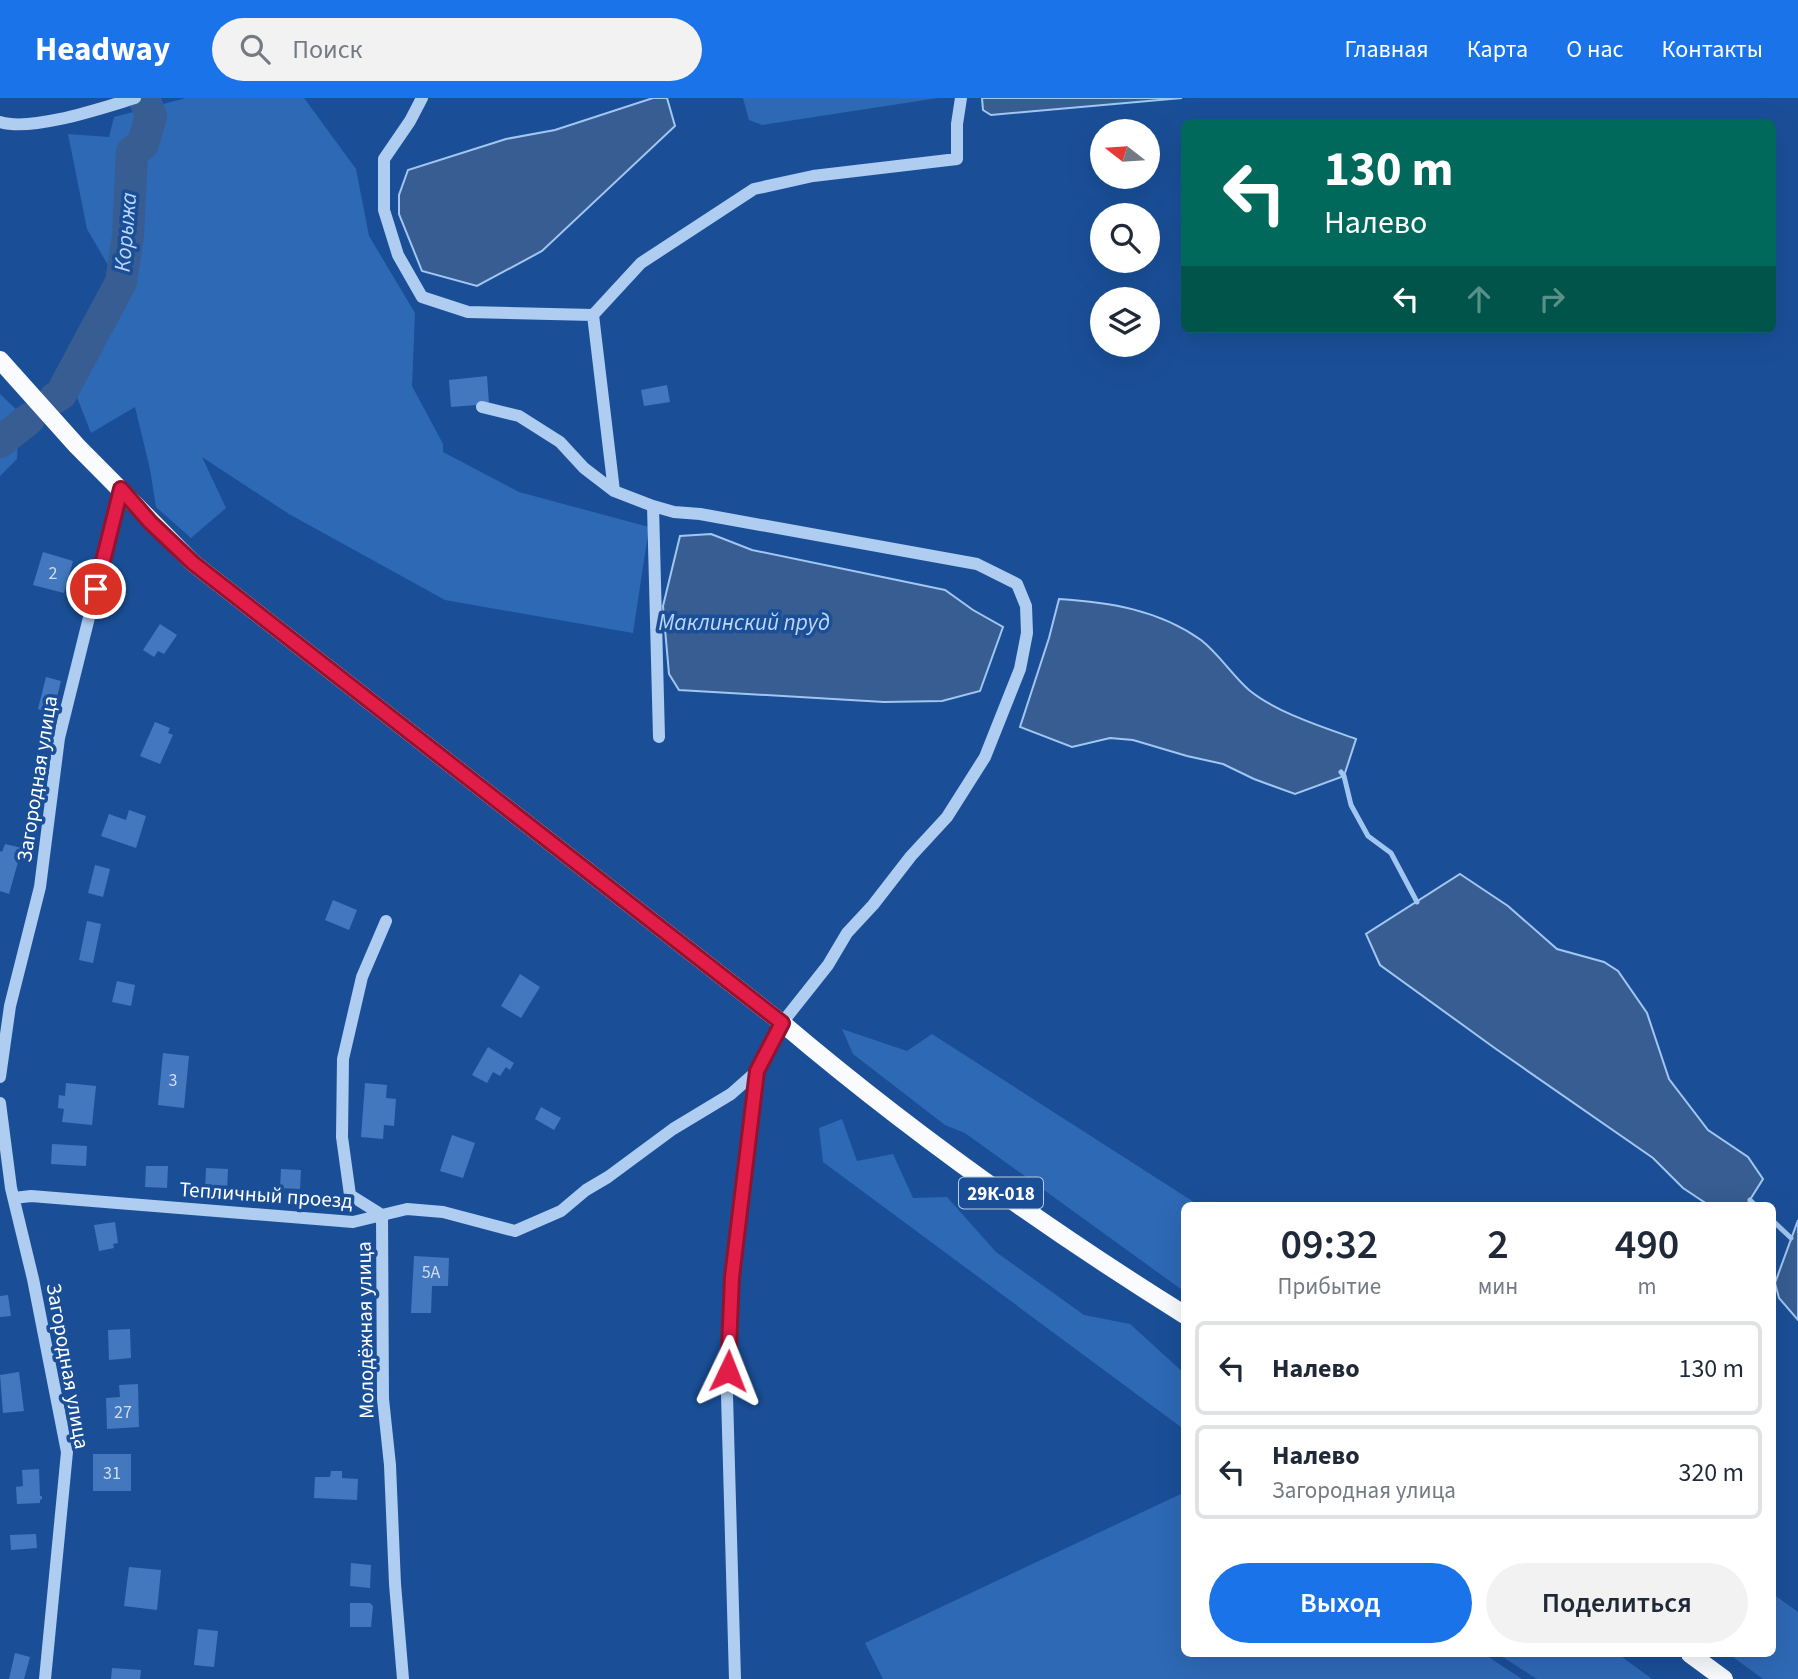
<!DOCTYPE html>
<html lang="ru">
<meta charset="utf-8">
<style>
body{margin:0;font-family:"Source Sans 3",sans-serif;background:#f2f2f3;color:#1f2937;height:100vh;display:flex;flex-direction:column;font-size:26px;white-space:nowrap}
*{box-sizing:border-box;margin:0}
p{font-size:23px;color:#747a83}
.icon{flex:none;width:38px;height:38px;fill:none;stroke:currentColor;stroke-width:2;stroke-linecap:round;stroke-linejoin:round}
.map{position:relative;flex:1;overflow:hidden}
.sheet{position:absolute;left:1181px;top:1104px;width:595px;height:455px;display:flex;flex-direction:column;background:#fff;border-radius:10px;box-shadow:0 7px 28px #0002}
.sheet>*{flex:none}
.banner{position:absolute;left:1181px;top:21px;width:595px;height:214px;border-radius:10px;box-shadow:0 7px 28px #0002;background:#00695c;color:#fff;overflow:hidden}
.needle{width:46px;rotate:287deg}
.tools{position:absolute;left:1090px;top:21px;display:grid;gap:14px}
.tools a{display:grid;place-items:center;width:70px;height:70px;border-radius:50%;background:#fff;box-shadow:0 7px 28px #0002;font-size:35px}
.pin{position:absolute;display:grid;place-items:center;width:60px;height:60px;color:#fff;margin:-30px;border:4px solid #fff;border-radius:50%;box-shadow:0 2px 7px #0007}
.me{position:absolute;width:77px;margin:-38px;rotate:2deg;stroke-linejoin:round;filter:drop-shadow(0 0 5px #0008)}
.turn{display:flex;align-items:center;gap:24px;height:147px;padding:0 28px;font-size:32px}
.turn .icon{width:91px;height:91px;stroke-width:2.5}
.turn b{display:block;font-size:49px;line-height:60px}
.lanes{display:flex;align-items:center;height:66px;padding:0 28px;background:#0003;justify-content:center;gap:35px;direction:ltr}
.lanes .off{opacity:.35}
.eta{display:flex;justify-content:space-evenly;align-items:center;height:119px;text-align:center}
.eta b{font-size:42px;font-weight:600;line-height:49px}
.button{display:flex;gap:14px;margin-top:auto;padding:14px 28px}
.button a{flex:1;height:80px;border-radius:42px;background:#1a73e8;color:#fff;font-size:28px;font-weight:600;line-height:80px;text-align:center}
.button a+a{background:#f2f2f3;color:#1f2937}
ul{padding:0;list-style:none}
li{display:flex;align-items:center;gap:21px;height:94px;margin:0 14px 10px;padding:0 14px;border:4px solid #e0e1e3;border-radius:10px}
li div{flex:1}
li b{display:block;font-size:26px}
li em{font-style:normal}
header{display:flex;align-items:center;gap:42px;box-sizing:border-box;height:98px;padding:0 35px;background:#1a73e8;color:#fff}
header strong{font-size:33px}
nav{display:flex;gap:38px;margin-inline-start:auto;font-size:24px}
.search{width:490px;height:63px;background:#f2f2f3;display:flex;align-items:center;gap:18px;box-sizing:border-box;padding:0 24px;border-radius:38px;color:#747a83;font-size:26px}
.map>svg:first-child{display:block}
</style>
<header>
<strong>Headway</strong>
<div class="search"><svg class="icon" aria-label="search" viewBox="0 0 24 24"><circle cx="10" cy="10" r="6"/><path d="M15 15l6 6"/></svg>Поиск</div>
<nav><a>Главная</a><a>Карта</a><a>О нас</a><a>Контакты</a></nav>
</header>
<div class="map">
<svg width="1798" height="1581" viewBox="0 0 1798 1581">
<rect width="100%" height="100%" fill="#1a4f98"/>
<path fill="#2e69b6" d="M 186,0 L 304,0 L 356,71 L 369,138 L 415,215 L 412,288 L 443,346 L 443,354 L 519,394 L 649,429 L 633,535 L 445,502 L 289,416 L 202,359 L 226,410 L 191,440 L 156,409 L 150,371 L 135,309 L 91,335 L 69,279 L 112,174 L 87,131 L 68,36 L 109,39 L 114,19 Z
M 743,0 L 938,0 L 762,27 L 749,22 Z
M 0,296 L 19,314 L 17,361 L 0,378 Z
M 842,931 L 907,953 L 932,936 L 1200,1108 L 1185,1108 L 1185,1194 L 965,1035 L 945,1027 L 853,956 Z
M 842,1021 L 857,1063 L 893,1056 L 913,1100 L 947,1099 L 996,1154 L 1084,1217 L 1130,1226 L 1185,1276 L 1185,1332 L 823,1064 L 819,1030 Z
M 1185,1394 L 1185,1556 L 1484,1556 L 1522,1581 L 883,1581 L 865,1545 Z
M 1773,1496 L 1798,1514 L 1798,1581 L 1763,1581 L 1729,1556 L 1773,1556 Z
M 1498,1556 L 1618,1556 L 1652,1581 L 1537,1581 Z"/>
<path fill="#375d92" stroke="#a2c6f2" stroke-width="2" d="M 653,0 L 667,0 L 675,28 L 542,153 L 477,188 L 422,173 L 399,116 L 399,97 L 408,72 L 506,41 L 555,32 Z
M 982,0 L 1182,0 L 991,17 L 983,12 Z
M 711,436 L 752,452 L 945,492 L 973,512 L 1003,529 L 980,593 L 942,603 L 884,604 L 679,592 L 669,576 L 663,508 L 680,438 Z
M 1059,501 C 1109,504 1159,512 1201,542 C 1219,556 1232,577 1249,592 C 1277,615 1323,629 1356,641 L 1344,678 L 1295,696 L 1254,681 L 1223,666 L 1187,658 L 1133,642 L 1110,640 L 1072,649 L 1020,629 L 1049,540 Z
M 1460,776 L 1508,808 L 1557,851 L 1604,864 L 1618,873 L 1647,915 L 1669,981 L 1708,1032 L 1748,1059 L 1763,1081 L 1746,1108 L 1710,1108 L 1683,1090 L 1653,1060 L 1496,951 L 1380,867 L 1366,836 Z
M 1798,1122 L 1798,1222 L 1779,1200 L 1775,1185 Z"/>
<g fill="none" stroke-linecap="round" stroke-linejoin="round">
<path stroke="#a2c6f2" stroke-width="5" d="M 1341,674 L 1344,678 L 1351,707 L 1368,738 L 1391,755 L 1417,804
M 1750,1102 L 1756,1108
M 1773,1123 L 1791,1140"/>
<path stroke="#375d92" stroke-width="32" d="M 55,300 L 61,296 L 121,184 L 128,138 L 132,54 L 143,46 L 151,18 L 144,0
M 0,344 L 29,321"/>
</g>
<path fill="#4378bf" d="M 487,278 L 489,306 L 451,309 L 449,282 Z
M 667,287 L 670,304 L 644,308 L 641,292 Z
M 43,454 L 73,463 L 64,495 L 33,487 Z
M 160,526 L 177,537 L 164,556 L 158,553 L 154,559 L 143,552 Z
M 46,579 L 61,583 L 53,615 L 38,611 Z
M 155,624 L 170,630 L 168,635 L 173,637 L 160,666 L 140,658 Z
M 129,712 L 146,718 L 136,750 L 101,738 L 109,716 L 126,722 Z
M 5,746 L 22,750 L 9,796 L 0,793 L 0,753 L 2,754 Z
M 95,767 L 110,771 L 103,799 L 88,795 Z
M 333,802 L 357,812 L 349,832 L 325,822 Z
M 87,823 L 101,826 L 93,865 L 79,862 Z
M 520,876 L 540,889 L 521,920 L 501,908 Z
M 117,883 L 135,887 L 131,908 L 112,904 Z
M 488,949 L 514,965 L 510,972 L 506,969 L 500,978 L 493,974 L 487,985 L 472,977 Z
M 163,955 L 189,958 L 184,1010 L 158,1007 Z
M 66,985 L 96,988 L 92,1027 L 62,1024 L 64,1011 L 58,1010 L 59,997 L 65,998 Z
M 365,985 L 387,987 L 386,1000 L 396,1001 L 394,1028 L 384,1027 L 383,1041 L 361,1039 Z
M 541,1009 L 561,1020 L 554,1032 L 535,1021 Z
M 452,1037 L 475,1045 L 463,1080 L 440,1073 Z
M 52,1046 L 87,1048 L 86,1068 L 51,1066 Z
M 146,1068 L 168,1068 L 167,1090 L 145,1089 Z
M 206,1070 L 228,1071 L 227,1093 L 205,1092 Z
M 281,1071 L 301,1072 L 300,1091 L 280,1090 Z
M 115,1124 L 118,1145 L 113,1146 L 114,1150 L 99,1153 L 94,1127 Z
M 414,1158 L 449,1160 L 448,1188 L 432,1188 L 431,1215 L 411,1215 Z
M 8,1197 L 11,1218 L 0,1219 L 0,1198 Z
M 130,1231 L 131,1260 L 109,1262 L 108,1232 Z
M 19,1274 L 24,1313 L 3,1315 L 0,1277 Z
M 138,1286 L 139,1329 L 107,1331 L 106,1300 L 120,1299 L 119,1287 Z
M 93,1356 L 131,1356 L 131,1393 L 93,1393 Z
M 39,1371 L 40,1398 L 42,1398 L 42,1401 L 40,1402 L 40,1405 L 17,1406 L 16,1389 L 23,1388 L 22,1372 Z
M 331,1373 L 342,1373 L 342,1380 L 358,1381 L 357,1402 L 314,1400 L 315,1379 L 330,1379 Z
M 36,1436 L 37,1450 L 11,1452 L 10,1437 Z
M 351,1465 L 371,1467 L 370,1490 L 350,1488 Z
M 129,1469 L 161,1472 L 157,1512 L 124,1508 Z
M 350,1505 L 370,1505 L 373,1508 L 371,1529 L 350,1529 Z
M 198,1531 L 218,1533 L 214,1569 L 194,1567 Z
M 15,1555 L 30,1559 L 24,1581 L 9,1581 Z
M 112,1570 L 141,1572 L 140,1581 L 111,1581 Z"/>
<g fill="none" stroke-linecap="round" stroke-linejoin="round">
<path stroke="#afccf1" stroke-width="12" d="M 422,0 L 410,23 L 384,61 L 384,112 L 398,157 L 422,199 L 468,214 L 593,217 L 614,393
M 0,24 C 32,34 102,10 135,0
M 593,217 L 641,165 L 754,91 L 813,78 L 957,61 L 957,26 L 961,0
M 482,309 L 519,318 L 560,344 L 584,370 L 614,393 L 653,408
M 659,639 L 653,408 L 674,414 L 700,416 L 977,466 L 1017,486 L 1026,508 L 1027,535 L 1020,571 L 985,659 L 947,719 L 911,758 L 873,807 L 847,835 L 828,867 L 782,925 L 757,973 L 732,1179 L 727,1297 L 735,1581
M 386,823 L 362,879 L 343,961 L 342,1039 L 350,1097 L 382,1117 L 383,1301 L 390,1367 L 395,1486 L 403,1581
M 0,979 L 10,908 L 40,789 L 59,640 L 121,391
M 0,1005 L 11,1090 L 33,1181 L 67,1354 L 45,1581
M 14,1100 L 31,1098 L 353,1124 L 407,1111 L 443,1114 L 515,1133 L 561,1113 L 586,1092 L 608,1079 L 673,1031 L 731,996 L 757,973"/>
<path stroke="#f9fbff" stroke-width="18" d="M 0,262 L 77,348 L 193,465 L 782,925 C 908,1032 1044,1129 1185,1217
M 1690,1556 L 1724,1581"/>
</g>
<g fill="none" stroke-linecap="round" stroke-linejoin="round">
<defs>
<path id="route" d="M 96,491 L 121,391 L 150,424 L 193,465 L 782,925 L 757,973 L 732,1179 L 728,1273"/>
</defs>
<use href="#route" stroke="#92132f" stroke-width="18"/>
<use href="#route" stroke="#e11d48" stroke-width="12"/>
</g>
<g text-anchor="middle" stroke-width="7" stroke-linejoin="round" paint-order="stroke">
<g font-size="18" fill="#d0ddef">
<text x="53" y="481">2</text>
<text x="173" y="988">3</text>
<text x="431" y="1180">5А</text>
<text x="123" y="1320">27</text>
<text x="112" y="1381">31</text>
</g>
<rect fill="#1a4f98" stroke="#bacae0" stroke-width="2" x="959" y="1079.5" width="84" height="31" rx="5"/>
<g font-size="19" font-weight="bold" fill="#fff">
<text x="1001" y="1102">29К-018</text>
</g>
<g font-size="21" fill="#fff" stroke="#1a4f98">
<text transform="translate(37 681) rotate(-81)" y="7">Загородная улица</text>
<text transform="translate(266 1097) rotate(4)" y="7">Тепличный проезд</text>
<text transform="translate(365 1232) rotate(-91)" y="7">Молодёжная улица</text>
<text transform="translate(68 1268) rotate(80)" y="7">Загородная улица</text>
</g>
<g font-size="23" font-style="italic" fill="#bcd6f7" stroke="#1a4f98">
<text transform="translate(125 134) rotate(-85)" y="8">Корыжа</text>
<text x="744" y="532">Маклинский пруд</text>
</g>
</g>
</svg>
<div class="tools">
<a><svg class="needle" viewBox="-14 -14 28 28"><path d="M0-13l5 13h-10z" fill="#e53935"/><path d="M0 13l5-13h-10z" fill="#747a83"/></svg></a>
<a><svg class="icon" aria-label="search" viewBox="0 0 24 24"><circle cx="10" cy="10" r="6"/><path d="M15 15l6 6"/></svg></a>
<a><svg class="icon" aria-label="layers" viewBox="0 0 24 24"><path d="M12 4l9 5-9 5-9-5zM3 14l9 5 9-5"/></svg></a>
</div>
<div class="pin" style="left:96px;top:491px;background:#d93025"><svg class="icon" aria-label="arrive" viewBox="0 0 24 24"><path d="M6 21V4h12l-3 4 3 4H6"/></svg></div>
<svg class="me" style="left:728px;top:1273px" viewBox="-20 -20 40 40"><path d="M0-17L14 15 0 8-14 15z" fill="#e11d48" stroke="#fff" stroke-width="4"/></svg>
<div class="banner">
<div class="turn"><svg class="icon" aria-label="left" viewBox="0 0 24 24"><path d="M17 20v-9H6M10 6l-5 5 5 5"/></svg><div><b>130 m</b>Налево</div></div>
<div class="lanes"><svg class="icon" aria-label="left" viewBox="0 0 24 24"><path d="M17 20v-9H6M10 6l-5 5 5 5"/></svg><svg class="icon off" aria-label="ahead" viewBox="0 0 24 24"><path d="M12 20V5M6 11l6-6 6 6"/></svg><svg class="icon off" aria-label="right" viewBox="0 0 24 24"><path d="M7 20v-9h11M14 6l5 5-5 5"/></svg></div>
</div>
<section class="sheet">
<div class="eta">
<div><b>09:32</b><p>Прибытие</p></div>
<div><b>2</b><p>мин</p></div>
<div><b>490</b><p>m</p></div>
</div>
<ul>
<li><svg class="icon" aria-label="left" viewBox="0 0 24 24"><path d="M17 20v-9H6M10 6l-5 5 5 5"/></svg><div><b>Налево</b></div><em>130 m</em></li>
<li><svg class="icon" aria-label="left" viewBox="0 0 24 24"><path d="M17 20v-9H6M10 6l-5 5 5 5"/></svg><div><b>Налево</b><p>Загородная улица</p></div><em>320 m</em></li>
</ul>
<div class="button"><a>Выход</a><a>Поделиться</a></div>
</section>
</div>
